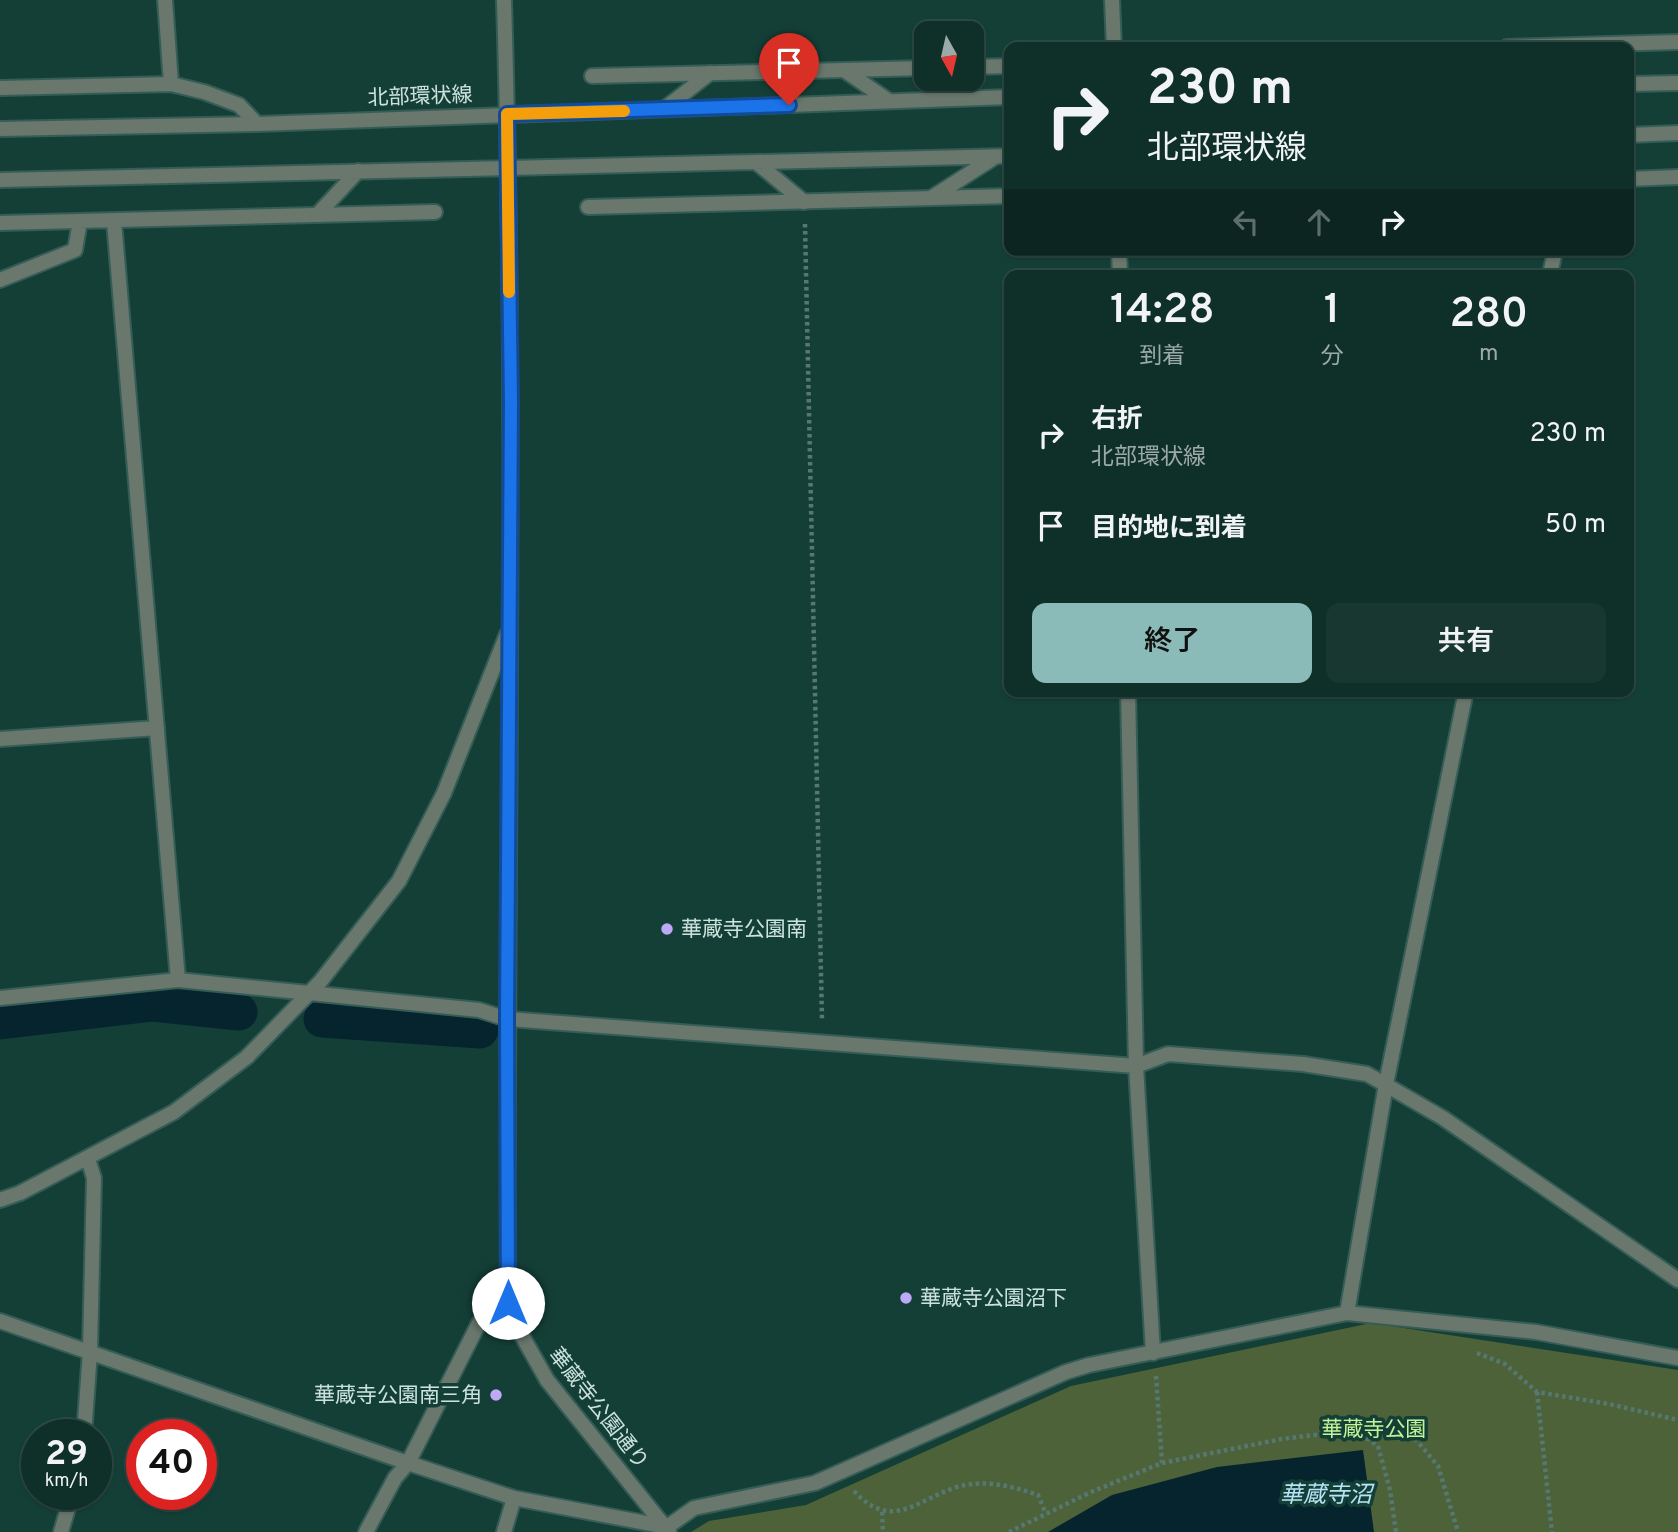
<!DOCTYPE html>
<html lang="ja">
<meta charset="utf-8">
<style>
body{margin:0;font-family:Overpass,"Noto Sans JP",sans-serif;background:#183731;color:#f1f3f6;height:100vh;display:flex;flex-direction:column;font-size:26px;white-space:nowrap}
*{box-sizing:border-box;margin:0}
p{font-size:23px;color:#9ba9a8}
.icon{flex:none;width:38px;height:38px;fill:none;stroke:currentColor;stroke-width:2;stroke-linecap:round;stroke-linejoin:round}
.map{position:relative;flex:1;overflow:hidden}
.sheet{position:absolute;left:1004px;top:270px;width:630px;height:427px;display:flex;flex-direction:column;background:#0f2f29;border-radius:14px;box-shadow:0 2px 5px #0004,0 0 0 2px #2f4a46}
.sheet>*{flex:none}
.guide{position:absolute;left:1004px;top:42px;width:630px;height:214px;border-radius:14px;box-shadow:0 2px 5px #0004,0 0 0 2px #2f4a46;background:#0f2f29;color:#f1f3f6;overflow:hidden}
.needle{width:46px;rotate:172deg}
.tools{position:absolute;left:914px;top:21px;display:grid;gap:14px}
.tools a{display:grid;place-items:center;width:70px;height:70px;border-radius:14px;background:#0f2f29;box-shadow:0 2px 5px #0004,0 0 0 2px #2f4a46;font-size:35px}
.speed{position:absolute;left:21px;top:1419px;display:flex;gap:14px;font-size:35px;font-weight:700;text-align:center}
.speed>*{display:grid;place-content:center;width:91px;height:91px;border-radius:50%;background:#0f2f29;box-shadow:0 2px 5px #0004,0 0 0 2px #2f4a46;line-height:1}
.speed small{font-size:18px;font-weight:400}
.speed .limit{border:10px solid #d22;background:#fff;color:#111}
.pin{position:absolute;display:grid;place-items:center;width:60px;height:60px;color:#fff;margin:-72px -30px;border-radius:50% 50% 50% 0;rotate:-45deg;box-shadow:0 0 7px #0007}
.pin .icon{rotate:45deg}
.me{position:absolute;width:77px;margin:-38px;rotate:0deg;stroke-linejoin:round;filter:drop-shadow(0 0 5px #0008)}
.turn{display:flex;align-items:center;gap:24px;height:147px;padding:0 28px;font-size:32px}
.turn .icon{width:91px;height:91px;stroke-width:2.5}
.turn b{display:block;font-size:49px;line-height:60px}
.lanes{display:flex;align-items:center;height:66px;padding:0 28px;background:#0003;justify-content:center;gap:35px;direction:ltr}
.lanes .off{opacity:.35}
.eta{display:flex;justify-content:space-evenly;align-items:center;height:119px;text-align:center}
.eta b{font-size:42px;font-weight:600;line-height:49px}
.cta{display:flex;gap:14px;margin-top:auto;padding:14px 28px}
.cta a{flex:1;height:80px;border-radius:14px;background:#8bbbb9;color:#111;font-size:28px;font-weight:600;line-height:80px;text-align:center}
.cta a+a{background:#183731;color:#f1f3f6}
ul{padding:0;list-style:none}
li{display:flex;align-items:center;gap:21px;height:91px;padding:0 28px}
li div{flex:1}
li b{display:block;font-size:26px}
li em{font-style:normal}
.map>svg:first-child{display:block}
</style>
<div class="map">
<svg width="1678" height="1532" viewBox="0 0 1678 1532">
<rect width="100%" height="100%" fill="#143f37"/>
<path fill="#4d6239" d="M 1371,1323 L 1678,1370 L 1678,1532 L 691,1532 L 709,1521 L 806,1505 L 1071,1386 Z"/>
<path fill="#06242e" d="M 1363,1450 L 1374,1532 L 1048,1532 L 1112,1495 L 1217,1467 Z"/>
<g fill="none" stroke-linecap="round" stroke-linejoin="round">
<path stroke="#06242e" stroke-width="37" d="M 322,1019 L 480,1030
M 0,1021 L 153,1003 L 239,1012"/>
<defs>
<path id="service" d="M 165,0 L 171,84
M 0,998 L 178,980 L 479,1010 L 507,1019
M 84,1435 L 90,1351 L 94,1178 L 88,1159
M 408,1463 L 514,1498 L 667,1527
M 61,1532 L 72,1494
M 366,1532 L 395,1478 L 408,1463 L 479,1323 L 508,1303
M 504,1532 L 514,1498"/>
<path id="minor" d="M 1507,47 L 1678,42
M 971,67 L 1010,66
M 592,76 L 926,68
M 0,88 L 171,84 L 204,92 L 239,105 L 257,124
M 1629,179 L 1678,177
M 588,207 L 1010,196
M 114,221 L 178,980
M 0,223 L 435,212
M 1550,275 L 1555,250
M 0,280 L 75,250 L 80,221
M 0,739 L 157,728
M 507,1019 L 1136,1066 L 1168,1054 L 1303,1064 L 1367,1074 L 1443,1118 L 1678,1280
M 1136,1066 L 1153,1353
M 1347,1313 L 1386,1084 L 1466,691
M 0,1321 L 408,1463
M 667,1527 L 694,1508 L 815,1483 L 1066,1372 L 1089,1365 L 1347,1313 L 1536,1332 L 1678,1358"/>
<path id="tertiary" d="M 504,0 C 517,434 506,869 508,1303 L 516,1325 L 547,1380 L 669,1532
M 1112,0 L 1114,47
M 844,70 L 889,101
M 1629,84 L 1678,83
M 664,109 L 710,73
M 0,129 L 257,124 L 1010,97
M 1629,135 L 1678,133
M 756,162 L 804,202
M 0,180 L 1010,156
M 931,198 L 995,157
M 317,215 L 358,171
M 1119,250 L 1120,275
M 1128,691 L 1136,1066
M 0,1200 L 20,1193 L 174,1112 L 247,1057 L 320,982 L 399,881 L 444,793 L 507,634"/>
</defs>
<use href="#service" stroke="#355d55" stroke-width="18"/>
<use href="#minor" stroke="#355d55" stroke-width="18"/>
<use href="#tertiary" stroke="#355d55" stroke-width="18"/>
<path stroke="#557972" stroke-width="4.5" stroke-dasharray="3.5 3.5" stroke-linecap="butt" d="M 805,224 L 822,1020
M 1477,1353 L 1505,1364 L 1537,1392 L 1609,1404 L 1678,1420
M 1156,1376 L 1162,1463
M 1537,1392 L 1552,1532
M 1356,1430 L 1408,1430 L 1438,1466 L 1458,1532
M 854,1491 C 892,1532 916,1500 957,1487 C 985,1479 1012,1486 1038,1495 L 1046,1514
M 882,1512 L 883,1532
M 1009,1532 L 1091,1492 L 1162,1463 L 1282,1439 L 1355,1430 L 1378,1446 L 1390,1490 L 1396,1532"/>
<use href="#service" stroke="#69776d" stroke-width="14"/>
<use href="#minor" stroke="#69776d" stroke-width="14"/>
<use href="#tertiary" stroke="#69776d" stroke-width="14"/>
</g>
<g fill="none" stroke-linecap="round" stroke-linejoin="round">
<defs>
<path id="route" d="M 508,1303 L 507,1019 L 511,402 L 507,114 L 789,105"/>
</defs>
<use href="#route" stroke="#114b97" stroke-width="18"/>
<use href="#route" stroke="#1a73e8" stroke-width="12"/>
<path stroke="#f59e0b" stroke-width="12" d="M 509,292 L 507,114 L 624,111"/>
</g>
<g fill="#bda9f5" stroke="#143f37" stroke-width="2.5">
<circle cx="667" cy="929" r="7"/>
<circle cx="906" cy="1298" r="7"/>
<circle cx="496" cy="1395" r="7"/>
</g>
<g text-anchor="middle" stroke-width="7" stroke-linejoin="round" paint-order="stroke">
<g font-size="21" fill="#cce3dd" stroke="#143f37">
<text transform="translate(420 96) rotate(-2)" y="7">北部環状線</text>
<text transform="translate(599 1408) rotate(52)" y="7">華蔵寺公園通り</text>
</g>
<g font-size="21" fill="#cce3dd" stroke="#143f37" text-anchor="start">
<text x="681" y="936">華蔵寺公園南</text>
<text x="920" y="1305">華蔵寺公園沼下</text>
<text x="482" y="1402" text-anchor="end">華蔵寺公園南三角</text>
</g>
<g font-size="21" fill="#c3f497" stroke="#143f37">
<text x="1374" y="1436">華蔵寺公園</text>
</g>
<g font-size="23" font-style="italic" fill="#b7e3f6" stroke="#143f37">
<text x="1326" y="1502">華蔵寺沼</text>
</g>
</g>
</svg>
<div class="tools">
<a><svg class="needle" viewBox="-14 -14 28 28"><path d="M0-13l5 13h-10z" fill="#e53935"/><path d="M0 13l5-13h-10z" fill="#9ba9a8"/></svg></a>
</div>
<div class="speed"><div>29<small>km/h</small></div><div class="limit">40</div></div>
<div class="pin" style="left:789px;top:105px;background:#d93025"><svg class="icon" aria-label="arrive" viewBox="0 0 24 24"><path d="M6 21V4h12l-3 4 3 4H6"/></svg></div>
<svg class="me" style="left:508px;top:1303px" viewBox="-20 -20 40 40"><circle r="19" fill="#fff"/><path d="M0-13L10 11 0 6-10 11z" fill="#1a73e8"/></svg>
<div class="guide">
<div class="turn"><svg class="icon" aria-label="right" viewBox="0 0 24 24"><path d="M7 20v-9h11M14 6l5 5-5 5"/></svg><div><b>230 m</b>北部環状線</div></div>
<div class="lanes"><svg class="icon off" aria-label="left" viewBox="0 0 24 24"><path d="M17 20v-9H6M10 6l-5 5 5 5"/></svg><svg class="icon off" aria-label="ahead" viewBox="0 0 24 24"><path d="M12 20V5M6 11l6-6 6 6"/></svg><svg class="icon" aria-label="right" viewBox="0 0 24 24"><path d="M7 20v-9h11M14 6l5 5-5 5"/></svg></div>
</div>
<section class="sheet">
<div class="eta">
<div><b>14:28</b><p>到着</p></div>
<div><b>1</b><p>分</p></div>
<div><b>280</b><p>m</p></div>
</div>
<ul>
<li><svg class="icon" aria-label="right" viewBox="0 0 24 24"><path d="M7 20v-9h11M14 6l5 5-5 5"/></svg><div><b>右折</b><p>北部環状線</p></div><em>230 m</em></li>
<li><svg class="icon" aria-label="arrive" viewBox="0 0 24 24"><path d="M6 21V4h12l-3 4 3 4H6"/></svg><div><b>目的地に到着</b></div><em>50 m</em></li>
</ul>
<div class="cta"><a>終了</a><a>共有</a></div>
</section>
</div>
